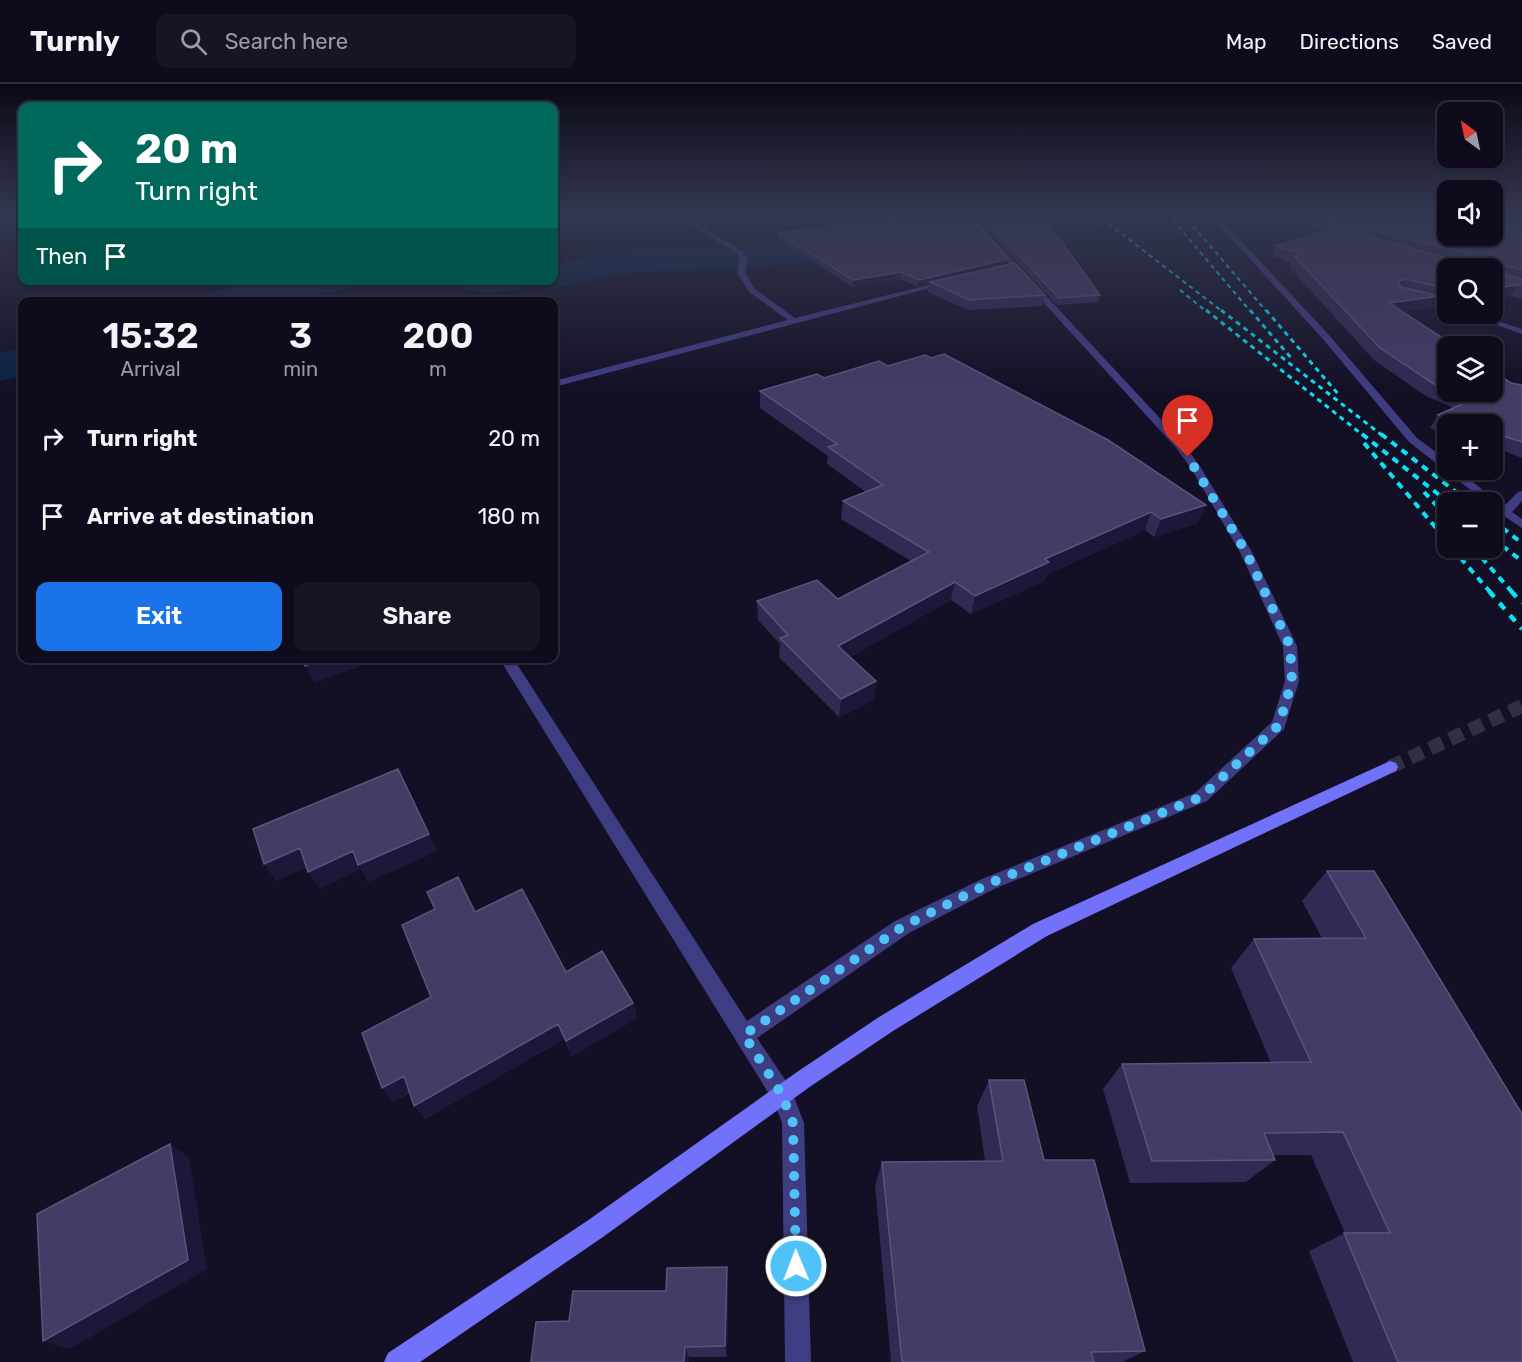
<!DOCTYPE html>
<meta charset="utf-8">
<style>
body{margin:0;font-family:Rubik,sans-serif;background:#171525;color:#f1f3f6;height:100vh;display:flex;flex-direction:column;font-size:22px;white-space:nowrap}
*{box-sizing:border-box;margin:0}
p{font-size:20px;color:#9b9ba3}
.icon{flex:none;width:33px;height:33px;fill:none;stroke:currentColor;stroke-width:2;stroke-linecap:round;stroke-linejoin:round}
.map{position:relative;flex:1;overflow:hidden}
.side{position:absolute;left:18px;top:213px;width:540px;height:366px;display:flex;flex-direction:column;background:#0e0c1c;border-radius:12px;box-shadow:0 2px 4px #0004,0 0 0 2px #2e2c3b}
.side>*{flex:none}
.top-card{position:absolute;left:18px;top:18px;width:540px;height:183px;border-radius:12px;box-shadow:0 2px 4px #0004,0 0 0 2px #2e2c3b;background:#00695c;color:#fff;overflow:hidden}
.needle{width:39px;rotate:327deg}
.fabs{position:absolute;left:1437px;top:18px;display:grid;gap:12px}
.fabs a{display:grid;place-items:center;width:66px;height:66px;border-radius:12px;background:#0e0c1c;box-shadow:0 2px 4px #0004,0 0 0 2px #2e2c3b;font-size:30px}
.pin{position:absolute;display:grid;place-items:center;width:51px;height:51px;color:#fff;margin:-62px -26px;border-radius:50% 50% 50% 0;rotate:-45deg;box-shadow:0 0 6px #0007}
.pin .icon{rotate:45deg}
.me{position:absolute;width:66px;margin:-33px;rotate:359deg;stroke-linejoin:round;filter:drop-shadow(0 0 4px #0008)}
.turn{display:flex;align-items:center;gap:21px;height:126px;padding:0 18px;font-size:27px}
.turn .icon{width:78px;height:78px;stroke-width:2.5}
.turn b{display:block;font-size:42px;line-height:51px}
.then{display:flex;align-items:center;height:57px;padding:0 18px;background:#0003;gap:12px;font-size:22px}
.eta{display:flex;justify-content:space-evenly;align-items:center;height:102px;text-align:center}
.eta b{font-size:36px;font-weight:600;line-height:42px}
.primary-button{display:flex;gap:12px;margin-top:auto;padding:12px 18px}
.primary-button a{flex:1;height:69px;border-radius:12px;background:#1a73e8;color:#fff;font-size:24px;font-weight:600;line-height:69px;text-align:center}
.primary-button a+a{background:#171525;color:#f1f3f6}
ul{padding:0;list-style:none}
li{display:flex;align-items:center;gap:18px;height:78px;padding:0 18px}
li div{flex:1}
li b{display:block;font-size:22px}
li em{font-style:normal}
header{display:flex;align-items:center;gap:36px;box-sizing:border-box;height:84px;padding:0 30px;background:#0e0c1c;border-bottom:2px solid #2e2c3b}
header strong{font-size:28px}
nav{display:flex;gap:33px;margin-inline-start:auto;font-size:21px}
.search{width:420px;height:54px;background:#171525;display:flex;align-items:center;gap:15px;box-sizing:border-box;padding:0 21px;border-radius:12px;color:#9b9ba3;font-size:22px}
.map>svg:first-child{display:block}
</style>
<header>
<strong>Turnly</strong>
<div class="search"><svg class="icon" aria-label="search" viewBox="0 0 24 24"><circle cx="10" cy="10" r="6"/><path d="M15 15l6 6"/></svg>Search here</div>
<nav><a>Map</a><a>Directions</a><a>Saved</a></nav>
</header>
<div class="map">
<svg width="1522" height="1278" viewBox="0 0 1522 1278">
<rect width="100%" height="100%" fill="#131025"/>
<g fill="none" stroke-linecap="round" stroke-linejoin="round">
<path fill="#0c2142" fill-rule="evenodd" d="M 894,129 L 965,129 L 960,136 L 891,150 L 869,167 L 840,176 L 714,186 L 631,188 L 554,204 L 540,200 L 538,196 L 554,196 L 554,180 L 631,166 L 714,164 L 835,154 L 868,135 Z
M 259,196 L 355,196 L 350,204 L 279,218 L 204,218 L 209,209 Z
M 456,196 L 529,196 L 524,204 C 503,209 482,209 461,204 Z
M 22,264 L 22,292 L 0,297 L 0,269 Z"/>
<path stroke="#312e45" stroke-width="14" stroke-dasharray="14 8" stroke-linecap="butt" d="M 1390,683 L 1522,622"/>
<path fill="#3f3d82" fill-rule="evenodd" d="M 673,129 L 681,129 L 743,168 L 748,177 L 745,188 L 755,205 L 795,234 L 949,196 L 953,198 L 554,303 L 554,297 L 788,236 L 749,208 L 737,188 L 740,177 L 738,170 Z
M 907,129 L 922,129 L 850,142 L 847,140 Z
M 962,129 L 969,129 L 1184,360 L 1201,384 L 1252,468 L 1297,562 L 1299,597 L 1284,645 L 1207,717 L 994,805 L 909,849 L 757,954 L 790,1003 L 804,1039 L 811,1278 L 785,1278 L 782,1039 L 774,1018 L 499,574 L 513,574 L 747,937 L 895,837 L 982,795 L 1195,709 L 1272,638 L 1285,597 L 1283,562 L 1240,468 L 1191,384 L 1176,364 Z
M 1208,129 L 1215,129 L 1329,251 L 1417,354 L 1448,377 L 1448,386 L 1457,386 L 1504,422 L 1518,408 L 1522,407 L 1522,417 L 1512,428 L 1522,435 L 1522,444 L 1492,424 L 1492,418 L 1486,418 L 1409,358 L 1323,255 Z
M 1419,212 L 1448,219 L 1448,224 L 1416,216 L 1415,214 Z
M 1467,230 L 1477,230 L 1522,245 L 1522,250 Z"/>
<path fill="#7271f9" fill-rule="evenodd" d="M 1390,677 L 1396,679 L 1398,683 L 1396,687 L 1047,852 L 893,947 L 811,1002 L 603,1153 L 420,1278 L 384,1278 L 388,1269 L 587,1137 L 797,988 L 879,933 L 1033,840 Z"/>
<path stroke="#0ae2f5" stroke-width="2" stroke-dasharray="4.5 4" stroke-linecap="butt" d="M 1083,129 L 1100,142
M 1095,129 L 1223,228
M 1167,129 L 1251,228
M 1182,129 L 1267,228
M 1180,206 L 1207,228"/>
<path stroke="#0ae2f5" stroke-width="3" stroke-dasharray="5 4.5" stroke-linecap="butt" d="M 1206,226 L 1364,352
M 1221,226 L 1383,352
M 1250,226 L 1292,275
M 1266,226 L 1339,311"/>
<path stroke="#0ae2f5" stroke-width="4" stroke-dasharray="7 6" stroke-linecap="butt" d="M 1362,350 L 1448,418
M 1381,350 L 1469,418
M 1364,359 L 1448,458
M 1424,408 L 1448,434
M 1492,436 L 1522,459
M 1492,454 L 1522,477
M 1452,464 L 1491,509
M 1473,464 L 1513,509"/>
<path stroke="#0ae2f5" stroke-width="4.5" stroke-dasharray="8 8" stroke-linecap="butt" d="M 1489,507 L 1522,545
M 1511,507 L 1522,519"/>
</g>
<path fill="#312a53" d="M 1492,129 L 1522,129 L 1522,215 L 1510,212 L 1492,215 L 1492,184 L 1448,184 L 1448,218 L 1439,215 L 1434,223 L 1402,228 L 1448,262 L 1448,308 L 1492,308 L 1511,299 L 1522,301 L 1522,374 L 1504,367 L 1492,364 L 1492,340 L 1448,340 L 1448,351 L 1430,344 L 1438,331 L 1454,324 L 1426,312 L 1374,276 L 1290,184 L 1292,179 L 1272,172 L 1276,162 L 1323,148 L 1308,144 L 1313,134 Z
M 981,132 L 1100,211 L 1098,218 L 1057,221 L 980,138 Z
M 778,149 L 1007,181 L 1045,211 L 1043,222 L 968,226 L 928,208 L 929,200 L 918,203 L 900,195 L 853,203 L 778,156 Z
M 824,294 L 1198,439 L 1154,453 L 1145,446 L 1046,491 L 1044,497 L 971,530 L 951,516 L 850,573 L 876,597 L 874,616 L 839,633 L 779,573 L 780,560 L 758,536 L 757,517 L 838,515 L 911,477 L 841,435 L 843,417 L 866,408 L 827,380 L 828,372 L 760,324 L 760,307 Z
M 1327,787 L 1374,787 L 1522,1278 L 1353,1278 L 1309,1167 L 1345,1149 L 1311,1071 L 1273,1071 L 1275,1076 L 1246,1098 L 1130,1099 L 1103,1005 L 1122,980 L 1271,979 L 1231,884 L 1254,855 L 1322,854 L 1302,817 Z
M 475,828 L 566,888 L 633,919 L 637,934 L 572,972 L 564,955 L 425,1035 L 410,1009 L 393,1018 L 431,913 Z
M 989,996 L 1044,1076 L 1145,1267 L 1122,1278 L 891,1278 L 875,1101 L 882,1078 L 985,1077 L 977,1022 Z
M 728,1197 L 727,1273 L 689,1273 L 689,1278 L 531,1278 L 569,1237 Z"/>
<path fill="#1d1839" d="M 1008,175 L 1007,182 L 930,198 L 929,200 L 918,203 L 919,196 Z
M 901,188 L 900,195 L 853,203 L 853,196 Z
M 1405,195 L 1400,206 L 1398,198 Z
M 1517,201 L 1510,212 L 1492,215 L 1492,205 Z
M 1440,212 L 1434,223 L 1383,231 L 1389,219 Z
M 1500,351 L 1492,362 L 1492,357 L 1495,353 Z
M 1206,421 L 1198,439 L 1154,453 L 1161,435 Z
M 1151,428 L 1145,446 L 1046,491 L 1044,497 L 971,530 L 975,512 L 1045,475 Z
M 955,498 L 951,516 L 836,581 L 838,562 Z
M 325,574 L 383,574 L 314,599 L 305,582 Z
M 876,597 L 874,616 L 839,633 L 841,615 Z
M 429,750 L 438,767 L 368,798 L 361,785 L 320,805 L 308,788 L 353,767 Z
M 300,764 L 312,781 L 276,797 L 264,780 Z
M 633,919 L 637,934 L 572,972 L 566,957 Z
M 558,940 L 564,955 L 425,1035 L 414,1022 Z
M 404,992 L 415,1006 L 393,1018 L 382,1004 Z
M 170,1060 L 189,1073 L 207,1185 L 70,1265 L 43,1257 Z
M 727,1183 L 728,1197 L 727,1273 L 725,1262 Z
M 685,1263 L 689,1273 L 689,1278 L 684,1278 Z"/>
<path fill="#433c65" stroke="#5b547d" stroke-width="1.5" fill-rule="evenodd" d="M 926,129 L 947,129 L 957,133 L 969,132 L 1008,175 L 919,196 L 901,188 L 853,196 L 778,149 Z
M 1033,129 L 1050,142 L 1100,211 L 1059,214 L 981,132 Z
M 1331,129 L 1448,129 L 1448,152 L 1492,152 L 1492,129 L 1498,129 L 1522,133 L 1522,186 L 1499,180 L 1496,182 L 1496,188 L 1522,195 L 1522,202 L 1517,201 L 1492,205 L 1492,184 L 1448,184 L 1448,205 L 1405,195 L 1398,198 L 1401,203 L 1440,212 L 1389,219 L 1455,262 L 1448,262 L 1448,306 L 1434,300 L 1380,264 L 1295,173 L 1300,169 L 1276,162 L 1342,142 L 1313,134 ZM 1372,146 L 1465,169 L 1468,174 L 1455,176 L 1370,153 L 1369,150 Z
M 1015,179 L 1045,211 L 969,216 L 930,198 Z
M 944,270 L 1108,356 L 1206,421 L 1161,435 L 1151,428 L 1045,475 L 1049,478 L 975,512 L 955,498 L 838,562 L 876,597 L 841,615 L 780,554 L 788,551 L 757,517 L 817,496 L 838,515 L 929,468 L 843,417 L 883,401 L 828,363 L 837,360 L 760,307 L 817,290 L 824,294 L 879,277 L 888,282 L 925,271 L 931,274 Z
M 1492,286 L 1511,299 L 1522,301 L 1522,358 L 1500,351 L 1495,353 L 1492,352 L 1492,340 L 1463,340 L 1438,331 L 1473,315 L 1452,308 L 1492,308 Z
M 302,574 L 325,574 L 305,582 Z
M 398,685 L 429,750 L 358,781 L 353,767 L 308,788 L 300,764 L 264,780 L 253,745 Z
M 1327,787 L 1374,787 L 1522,1030 L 1522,1278 L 1398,1278 L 1344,1149 L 1390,1149 L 1343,1048 L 1264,1049 L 1275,1076 L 1152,1077 L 1122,980 L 1311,978 L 1254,855 L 1366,854 Z
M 458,793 L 475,828 L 522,805 L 566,888 L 602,867 L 633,919 L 566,957 L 558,940 L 414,1022 L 404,992 L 382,1004 L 362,949 L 431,913 L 402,841 L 435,825 L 427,808 Z
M 989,996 L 1024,996 L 1044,1076 L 1094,1076 L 1145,1267 L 1091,1268 L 1094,1278 L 902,1278 L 882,1078 L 1003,1077 Z
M 170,1060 L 188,1176 L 43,1257 L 37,1130 Z
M 727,1183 L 725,1262 L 685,1263 L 684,1278 L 531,1278 L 536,1238 L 569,1237 L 573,1207 L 666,1207 L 667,1184 Z"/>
<linearGradient id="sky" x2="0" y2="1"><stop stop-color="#0a0914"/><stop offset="0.42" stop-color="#333751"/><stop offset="1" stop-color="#333751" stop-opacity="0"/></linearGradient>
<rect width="1522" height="308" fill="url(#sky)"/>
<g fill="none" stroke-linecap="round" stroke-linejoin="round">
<path stroke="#4fc3f7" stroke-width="10" stroke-dasharray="0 18" d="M 796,1182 L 793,1039 L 782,1011 L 744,951 L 902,843 L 988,800 L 1201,713 L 1279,641 L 1292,597 L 1290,562 L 1246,468 L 1188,373"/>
</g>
</svg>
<div class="fabs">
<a><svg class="needle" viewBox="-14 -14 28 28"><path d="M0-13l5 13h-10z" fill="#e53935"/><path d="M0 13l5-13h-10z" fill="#9b9ba3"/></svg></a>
<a><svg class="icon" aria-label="sound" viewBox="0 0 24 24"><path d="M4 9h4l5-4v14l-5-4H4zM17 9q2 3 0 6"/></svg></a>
<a><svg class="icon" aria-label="search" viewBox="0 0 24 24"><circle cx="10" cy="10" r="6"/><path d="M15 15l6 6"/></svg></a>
<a><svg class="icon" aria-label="layers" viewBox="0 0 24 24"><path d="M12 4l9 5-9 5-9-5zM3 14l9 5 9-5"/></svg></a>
<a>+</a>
<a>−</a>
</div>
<div class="pin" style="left:1188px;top:373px;background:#d93025"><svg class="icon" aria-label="arrive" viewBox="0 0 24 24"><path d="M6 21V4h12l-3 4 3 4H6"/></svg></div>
<svg class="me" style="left:796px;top:1182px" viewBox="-20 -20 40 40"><circle r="17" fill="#4fc3f7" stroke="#fff" stroke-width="3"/><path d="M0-11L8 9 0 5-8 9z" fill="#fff"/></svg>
<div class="top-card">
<div class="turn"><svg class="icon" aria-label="right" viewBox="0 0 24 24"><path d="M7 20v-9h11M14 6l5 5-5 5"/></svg><div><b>20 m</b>Turn right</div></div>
<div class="then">Then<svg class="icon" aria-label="arrive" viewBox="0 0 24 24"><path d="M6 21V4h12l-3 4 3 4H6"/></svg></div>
</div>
<section class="side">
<div class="eta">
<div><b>15:32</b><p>Arrival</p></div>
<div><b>3</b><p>min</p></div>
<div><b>200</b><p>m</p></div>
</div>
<ul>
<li><svg class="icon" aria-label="right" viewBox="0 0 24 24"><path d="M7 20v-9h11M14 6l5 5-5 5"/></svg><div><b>Turn right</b></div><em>20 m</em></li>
<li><svg class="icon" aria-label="arrive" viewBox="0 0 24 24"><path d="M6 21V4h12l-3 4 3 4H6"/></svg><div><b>Arrive at destination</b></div><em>180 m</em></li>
</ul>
<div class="primary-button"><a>Exit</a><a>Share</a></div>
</section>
</div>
